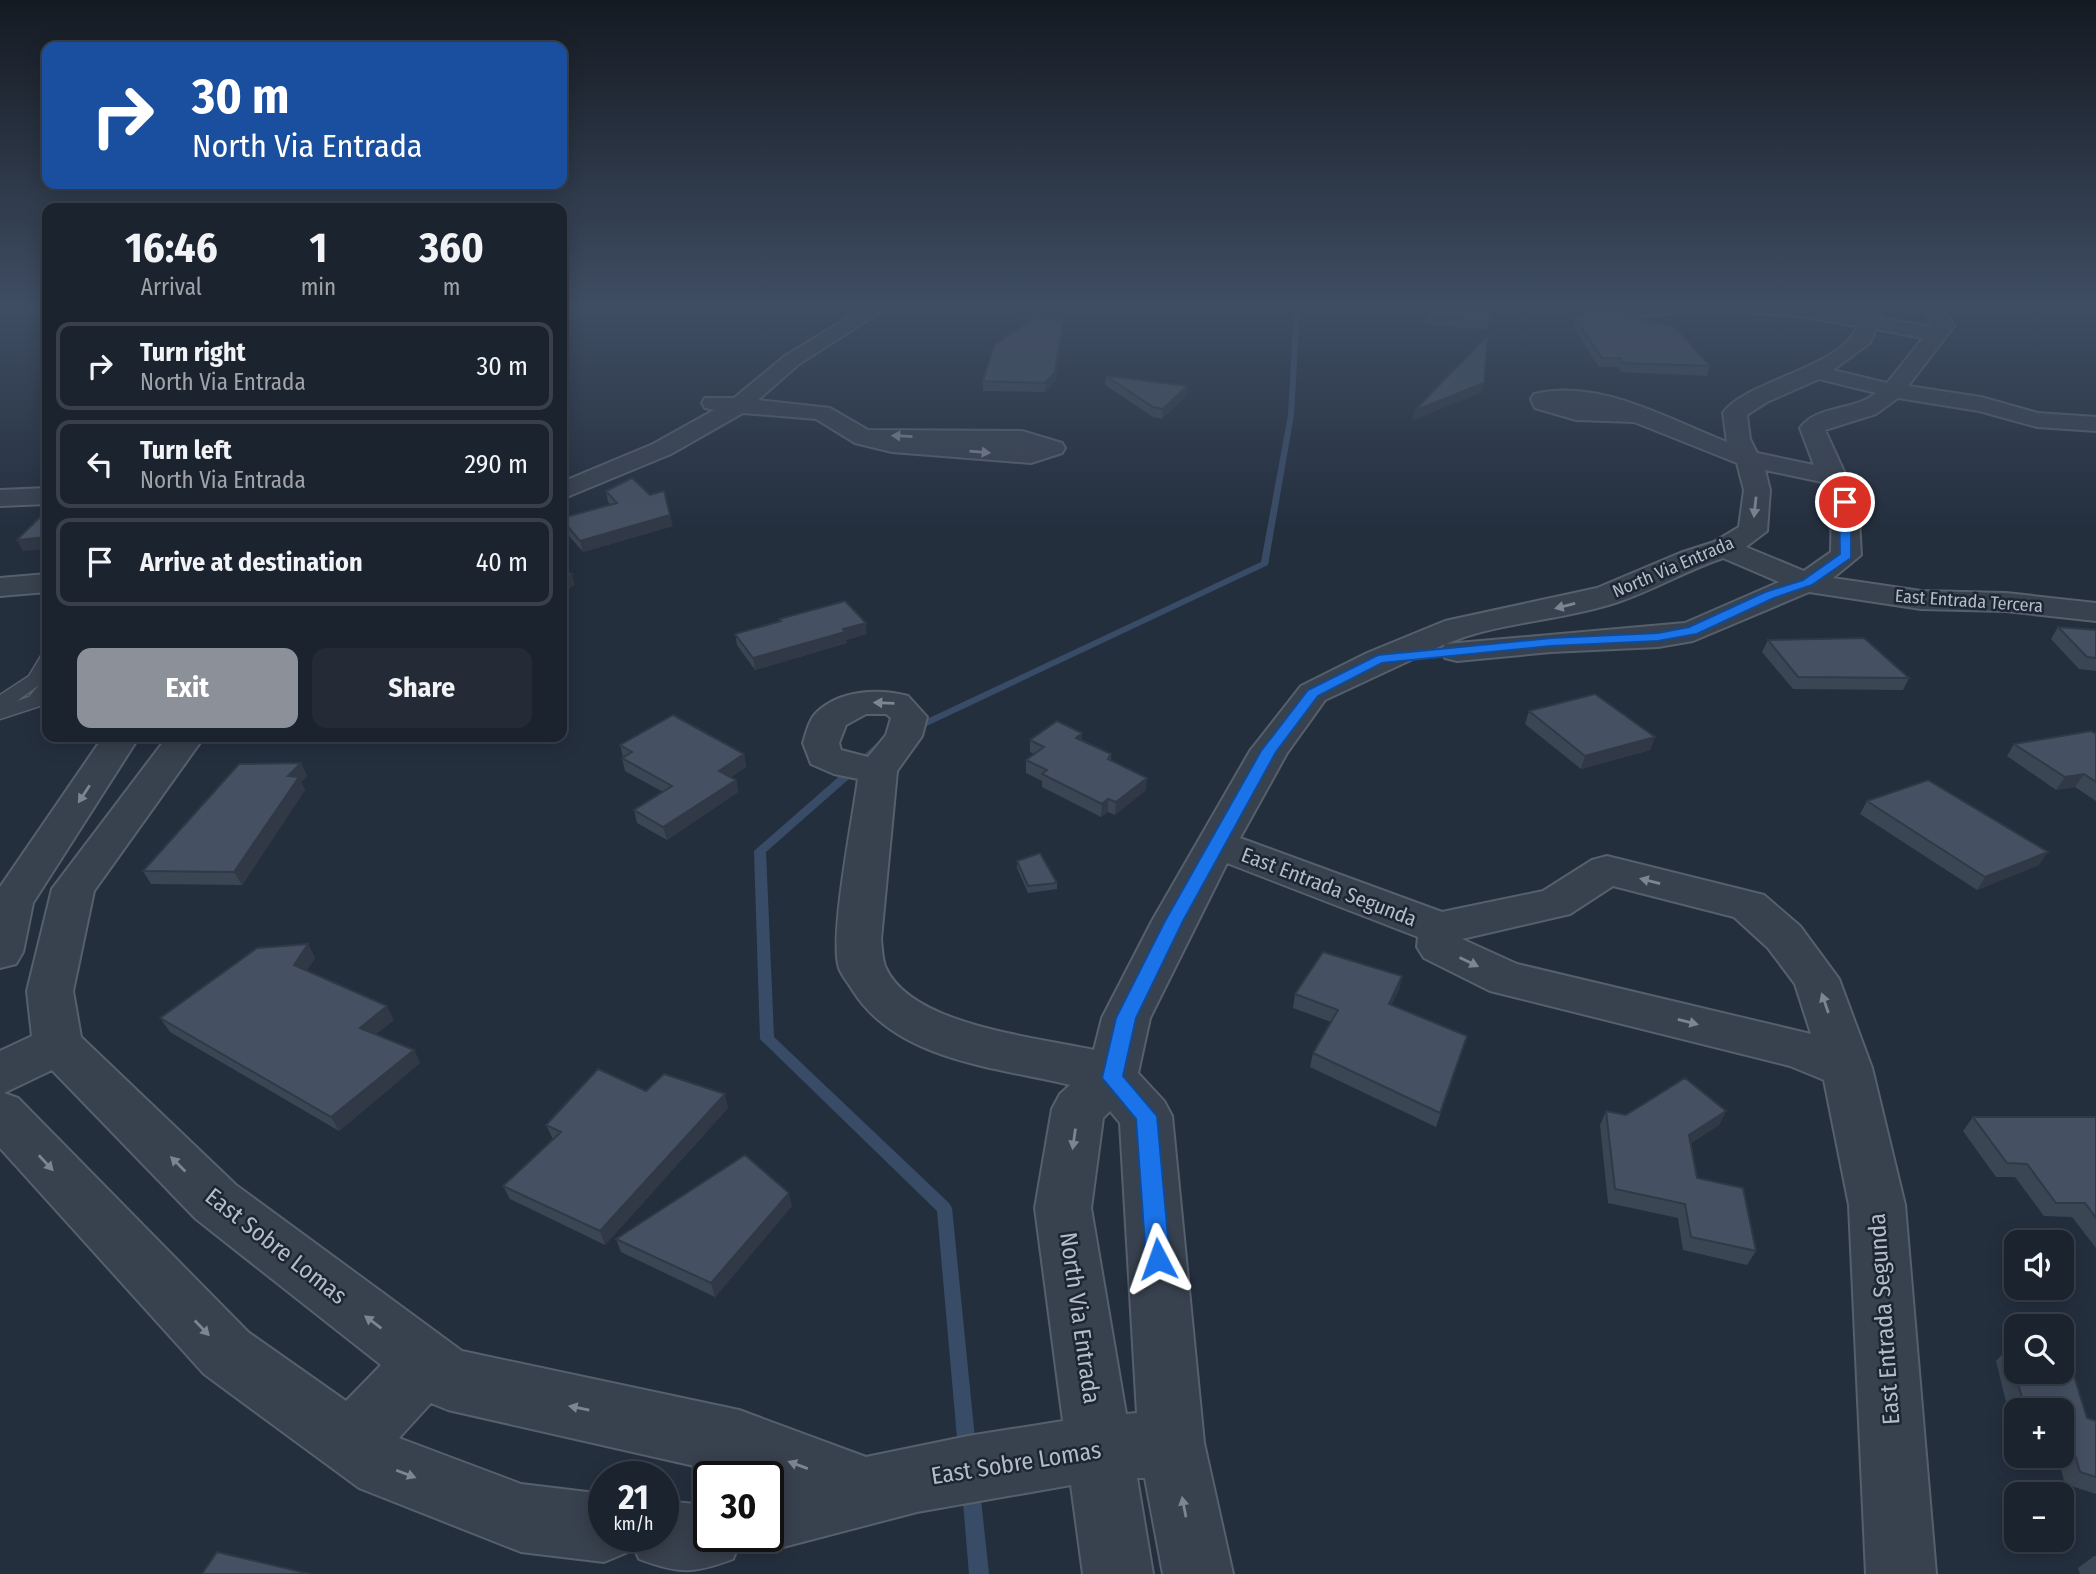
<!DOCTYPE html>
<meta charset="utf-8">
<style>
body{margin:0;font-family:"Fira Sans Condensed",sans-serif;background:#242b36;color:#f1f3f6;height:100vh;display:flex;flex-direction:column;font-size:26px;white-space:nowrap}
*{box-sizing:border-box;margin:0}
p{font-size:23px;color:#a0a4aa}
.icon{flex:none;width:38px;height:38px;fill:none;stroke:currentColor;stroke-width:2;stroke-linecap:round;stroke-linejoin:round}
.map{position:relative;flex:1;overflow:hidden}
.sheet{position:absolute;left:42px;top:203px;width:525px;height:539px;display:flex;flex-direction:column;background:#1b232e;border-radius:14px;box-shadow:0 4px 18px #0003,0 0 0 2px #39404a}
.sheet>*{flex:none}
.banner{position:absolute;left:42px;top:42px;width:525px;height:147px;border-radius:14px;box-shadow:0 4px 18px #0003,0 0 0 2px #39404a;background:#1a4fa0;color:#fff;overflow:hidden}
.fabs{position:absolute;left:2004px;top:1230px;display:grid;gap:14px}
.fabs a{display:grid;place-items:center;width:70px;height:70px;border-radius:14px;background:#1b232e;box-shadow:0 4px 18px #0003,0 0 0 2px #39404a;font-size:35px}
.speed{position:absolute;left:588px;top:1461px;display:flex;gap:14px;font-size:35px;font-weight:700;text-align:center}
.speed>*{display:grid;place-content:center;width:91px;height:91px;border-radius:50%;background:#1b232e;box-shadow:0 4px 18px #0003,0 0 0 2px #39404a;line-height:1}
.speed small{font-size:18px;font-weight:400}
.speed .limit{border:4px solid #111;border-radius:10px;background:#fff;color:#111}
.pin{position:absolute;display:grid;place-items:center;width:60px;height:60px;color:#fff;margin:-30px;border:4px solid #fff;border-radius:50%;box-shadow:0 2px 7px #0007}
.me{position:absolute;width:77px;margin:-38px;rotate:356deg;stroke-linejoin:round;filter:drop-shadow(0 0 5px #0008)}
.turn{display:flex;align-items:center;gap:24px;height:147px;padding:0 35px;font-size:32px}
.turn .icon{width:91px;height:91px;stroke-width:2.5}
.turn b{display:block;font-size:49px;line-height:60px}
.eta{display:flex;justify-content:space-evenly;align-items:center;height:119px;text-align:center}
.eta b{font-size:42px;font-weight:700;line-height:49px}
.primary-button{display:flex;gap:14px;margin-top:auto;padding:14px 35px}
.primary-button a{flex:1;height:80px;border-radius:14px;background:#8c9099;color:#fff;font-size:28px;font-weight:700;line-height:80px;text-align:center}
.primary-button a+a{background:#242b36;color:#f1f3f6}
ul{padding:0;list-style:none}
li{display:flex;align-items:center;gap:21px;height:88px;margin:0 14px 10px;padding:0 21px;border:4px solid #39404a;border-radius:14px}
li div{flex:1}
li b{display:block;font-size:26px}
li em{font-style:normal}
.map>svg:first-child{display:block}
</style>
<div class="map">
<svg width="2096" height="1574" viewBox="0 0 2096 1574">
<rect width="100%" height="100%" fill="#242f3e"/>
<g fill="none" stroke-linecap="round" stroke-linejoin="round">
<path fill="#394c67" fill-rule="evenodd" d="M 1294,307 L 1300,307 L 1294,415 L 1268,565 L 916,731 L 910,731 L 908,729 L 910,727 L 1261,562 L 1288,415 Z
M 880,743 L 885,746 L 884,748 L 766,852 L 774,1037 L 949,1203 L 952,1208 L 976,1449 L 973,1455 L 967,1458 L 961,1455 L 958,1449 L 937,1211 L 760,1039 L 754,851 L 876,744 Z
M 971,1481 L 977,1484 L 980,1490 L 989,1574 L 969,1574 L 962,1490 L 965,1484 Z"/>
<defs>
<path id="lane" d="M 47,655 L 47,676 L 41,684 L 47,682 L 47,700 L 43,705 L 0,719 L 0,695 L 29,676 L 41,656 ZM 39,685 L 29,697 L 17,701 Z"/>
<path id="street" d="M 866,307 L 888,307 L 799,364 L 758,400 L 830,408 L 868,430 L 1022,431 L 1062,443 L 1065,448 L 1062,453 L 1031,463 L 892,452 L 855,443 L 816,419 L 743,413 L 671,454 L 562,499 L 562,482 L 653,444 L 714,410 L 705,408 L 702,403 L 705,398 L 734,398 L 785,356 Z
M 1599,307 L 1686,307 C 1676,319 1608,318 1599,307 Z
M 1740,307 L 1815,307 L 1861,315 L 1858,307 L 1877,307 L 1881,312 L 1879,318 L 1932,327 L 1929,315 L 1920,307 L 1942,307 L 1954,326 L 1908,386 L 1981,397 L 2038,413 L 2096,417 L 2096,431 L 2037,427 L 1979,411 L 1898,398 L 1876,414 L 1825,430 L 1858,502 L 1861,555 L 1833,578 L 1921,591 L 2006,593 L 2096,603 L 2096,621 L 2006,611 L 1921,609 L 1809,592 L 1693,641 L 1658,647 L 1551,652 L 1457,661 L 1445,658 L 1441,651 L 1445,644 L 1325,700 L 1287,753 L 1240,838 L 1442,912 L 1543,891 L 1592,860 L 1607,856 L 1764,895 L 1800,926 L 1839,979 L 1872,1068 L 1905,1205 L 1936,1574 L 1866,1574 L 1849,1205 L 1824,1080 L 1790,1066 L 1490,991 L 1424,958 L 1417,947 L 1418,937 L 1227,863 L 1150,1018 L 1138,1073 L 1164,1101 L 1172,1116 L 1204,1443 L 1233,1574 L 1163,1574 L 1145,1478 L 1137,1478 L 1153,1574 L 1083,1574 L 1071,1485 L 917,1512 L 768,1551 L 744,1541 L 742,1537 L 733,1559 C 693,1574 679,1574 639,1559 L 632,1543 L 628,1552 L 604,1562 L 521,1552 L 359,1488 L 204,1374 L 0,1148 L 0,1051 L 32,1036 L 27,991 L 52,889 L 167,737 L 204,737 L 94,891 L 73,991 L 81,1037 L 236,1185 L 462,1351 L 739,1410 L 866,1457 L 968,1436 L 1063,1421 L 1035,1208 L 1052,1109 L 1060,1094 L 1070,1085 C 996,1067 898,1061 853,991 C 849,984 842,976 839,968 C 829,937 853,818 858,779 L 834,774 L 811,764 L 803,743 C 806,734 809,719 817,712 C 840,690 879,688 908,696 L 927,717 L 922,736 L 897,771 L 881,939 C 882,947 882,958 885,966 C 910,1026 1037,1037 1094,1050 L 1102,1018 L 1152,921 L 1250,751 L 1301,686 L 1367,653 L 1445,621 L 1597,588 L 1680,553 L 1714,542 L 1739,527 L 1744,490 L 1737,463 L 1634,422 L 1576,420 L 1535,408 L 1531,399 L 1534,394 C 1599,378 1668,419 1727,442 L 1723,413 C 1746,380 1844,367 1857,326 L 1799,316 L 1749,313 ZM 1876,329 L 1923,338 L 1887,383 L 1833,370 L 1870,343 ZM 1819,379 L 1876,393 C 1855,411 1816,405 1800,428 L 1814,465 L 1757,453 L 1750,439 L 1747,415 L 1767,402 ZM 1765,470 L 1822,482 L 1832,502 L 1831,552 L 1804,571 L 1746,547 L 1767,531 L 1770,490 ZM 1723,558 L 1779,582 L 1685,623 L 1446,644 C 1500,621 1562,621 1618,602 C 1654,590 1687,570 1723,558 ZM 866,714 L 886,714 L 891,718 L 886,735 L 868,757 L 841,750 L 839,743 L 846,725 ZM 1613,886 L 1734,917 L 1768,948 L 1795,984 L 1811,1034 L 1517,964 L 1462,939 L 1570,914 ZM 52,1070 L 196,1219 L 381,1365 L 346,1401 L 248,1332 L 18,1098 L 4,1093 ZM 1110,1111 L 1120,1123 L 1137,1413 L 1126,1414 L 1091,1208 L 1103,1118 ZM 431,1403 L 448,1410 L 743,1477 L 768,1477 L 768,1536 L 709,1536 L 709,1501 L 696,1504 L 663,1501 L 663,1536 L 604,1536 L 604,1494 L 521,1484 L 399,1438 Z
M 47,488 L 47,504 L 0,506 L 0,490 Z
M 47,574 L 47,592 L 0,596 L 0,578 Z
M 103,737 L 139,737 L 33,903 L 23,952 L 16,964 L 0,968 L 0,887 Z"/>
</defs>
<use href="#lane" stroke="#565f6c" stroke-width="3"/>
<use href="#street" stroke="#565f6c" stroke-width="4"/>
<use href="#lane" fill="#38414e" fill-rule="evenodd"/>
<use href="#street" fill="#38414e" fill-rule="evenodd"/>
</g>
<path fill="#3b4654" d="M 1428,307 L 1489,322 L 1488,330 L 1424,324 Z
M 1583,307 L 1622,307 L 1630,317 L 1710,366 L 1707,376 L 1621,372 L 1618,367 L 1599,367 L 1573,327 L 1575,318 L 1592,309 Z
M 1063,321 L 1063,329 L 1055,381 L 1045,392 L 983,391 L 983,381 Z
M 1106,376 L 1187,386 L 1186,396 L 1162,419 L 1153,417 L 1105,385 Z
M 606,491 L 673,526 L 583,552 L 563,529 L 562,518 L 611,505 L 608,502 Z
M 779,619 L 867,634 L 846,640 L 847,643 L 755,670 L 737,645 L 735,634 L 779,622 Z
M 2058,627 L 2096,630 L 2096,671 L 2079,669 L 2051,639 Z
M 1768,640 L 1909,678 L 1903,690 L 1793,689 L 1762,652 Z
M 1529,711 L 1655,737 L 1650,750 L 1581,769 L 1525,724 Z
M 2096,734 L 2096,801 L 2075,787 L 2056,790 L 2007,756 L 2014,744 Z
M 1030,740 L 1082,740 L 1111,754 L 1111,760 L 1146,790 L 1115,815 L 1108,812 L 1101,817 L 1042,787 L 1042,781 L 1026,773 L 1026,760 L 1034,754 L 1030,752 Z
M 620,745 L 744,754 L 746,767 L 731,777 L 736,780 L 738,792 L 667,840 L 637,823 L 634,810 L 663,792 L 625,771 L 622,758 L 623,757 Z
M 301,763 L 307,776 L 301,782 L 305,790 L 242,885 L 151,884 L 143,871 Z
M 1867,801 L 2039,865 L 1977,890 L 1860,814 Z
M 1017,861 L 1057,883 L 1057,889 L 1028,893 L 1017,868 Z
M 308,944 L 315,958 L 307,970 L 394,1020 L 376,1034 L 414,1050 L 420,1063 L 339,1131 L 170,1032 L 160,1018 Z
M 1402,976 L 1399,990 L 1391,1005 L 1467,1036 L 1436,1127 L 1310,1067 L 1313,1053 L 1331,1022 L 1293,1008 L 1295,994 Z
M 646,1091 L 728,1108 L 605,1245 L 510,1199 L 503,1186 L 553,1139 L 546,1125 Z
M 1606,1111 L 1626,1115 L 1726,1111 L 1719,1125 L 1691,1143 L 1697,1178 L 1756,1251 L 1747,1265 L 1683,1250 L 1678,1218 L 1608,1203 L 1600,1125 Z
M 1973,1117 L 2096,1117 L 2096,1248 L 2072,1217 L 2044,1216 L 2015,1177 L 1996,1177 L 1963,1131 Z
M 792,1206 L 715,1297 L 621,1252 L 616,1239 Z
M 2008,1348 L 2087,1418 L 2096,1421 L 2096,1494 L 2065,1484 L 2057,1456 L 2062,1456 L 2062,1410 L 2016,1410 L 2016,1416 L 2009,1414 L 1996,1361 Z
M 2094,1556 L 2096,1556 L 2096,1574 L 2080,1574 L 2078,1568 Z"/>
<path fill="#303945" d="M 1063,321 L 1063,329 L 1055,381 L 1045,392 L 1045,383 Z
M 1484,383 L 1482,392 L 1412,421 L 1414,411 Z
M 1187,386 L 1186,396 L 1162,419 L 1163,409 Z
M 670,515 L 673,526 L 583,552 L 580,541 Z
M 47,537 L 47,549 L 23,551 L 17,540 Z
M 572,574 L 575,585 L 562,593 L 562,580 Z
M 866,623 L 867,634 L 846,640 L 847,643 L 755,670 L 753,658 Z
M 1082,733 L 1082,745 L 1076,738 Z
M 1655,737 L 1650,750 L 1581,769 L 1585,756 Z
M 744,754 L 746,767 L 721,783 L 719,771 Z
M 301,763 L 307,776 L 301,782 L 305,790 L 242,885 L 234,872 L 288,776 Z
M 2084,774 L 2075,787 L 2056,790 L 2065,777 Z
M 1147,778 L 1146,790 L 1115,815 L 1116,802 Z
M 736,780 L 738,792 L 667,840 L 663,827 Z
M 1108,799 L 1108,812 L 1101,817 L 1102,804 Z
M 2048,852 L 2039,865 L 1977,890 L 1985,877 Z
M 308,944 L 315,958 L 302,978 L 294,965 Z
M 1402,976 L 1399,990 L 1385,1017 L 1389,1004 Z
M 387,1006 L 394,1020 L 367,1041 L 360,1028 Z
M 414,1050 L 420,1063 L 339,1131 L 331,1117 Z
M 725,1094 L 728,1108 L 605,1245 L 600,1231 Z
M 1726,1111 L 1719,1125 L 1682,1149 L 1689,1135 Z
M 789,1193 L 792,1206 L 715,1297 L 711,1283 Z"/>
<path fill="#455162" stroke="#303945" stroke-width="2" d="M 1428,307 L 1491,307 L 1489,322 L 1425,316 Z
M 1596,307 L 1622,307 L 1631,309 L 1630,317 L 1675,327 L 1710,366 L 1623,363 L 1620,358 L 1602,358 L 1575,318 Z
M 1035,317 L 1063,321 L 1055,372 L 1045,383 L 983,381 L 994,345 Z
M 1488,335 L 1484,383 L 1414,411 Z
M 1106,376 L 1187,386 L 1163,409 L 1153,407 Z
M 632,478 L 650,495 L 664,491 L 670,515 L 580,541 L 562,520 L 562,518 L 617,503 L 606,491 Z
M 47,511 L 47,537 L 17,540 L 45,512 Z
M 562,571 L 572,574 L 562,580 Z
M 845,601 L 866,623 L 843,629 L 845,632 L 753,658 L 735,634 L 781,621 L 779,619 Z
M 2058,627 L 2096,630 L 2096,658 L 2087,657 Z
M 1864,638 L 1909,678 L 1798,677 L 1768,640 Z
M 1595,694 L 1655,737 L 1585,756 L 1529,711 Z
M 673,715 L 744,754 L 719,771 L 736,780 L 663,827 L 634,810 L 672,786 L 622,758 L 632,752 L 620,745 Z
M 1057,721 L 1082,733 L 1076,738 L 1111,754 L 1108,759 L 1147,778 L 1116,802 L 1108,799 L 1102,804 L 1042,774 L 1047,770 L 1026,760 L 1044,747 L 1030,740 Z
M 2091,731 L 2096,734 L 2096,782 L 2084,774 L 2065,777 L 2014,744 Z
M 301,763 L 288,776 L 299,777 L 234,872 L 143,871 L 239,764 Z
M 1928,780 L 2048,852 L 1985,877 L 1867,801 Z
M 1040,853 L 1057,883 L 1028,886 L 1017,861 Z
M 308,944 L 294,965 L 387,1006 L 360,1028 L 414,1050 L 331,1117 L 160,1018 L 257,948 Z
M 1323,952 L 1402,976 L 1389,1004 L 1467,1036 L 1440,1113 L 1313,1053 L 1338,1010 L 1295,994 Z
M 598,1069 L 646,1091 L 664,1074 L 725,1094 L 600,1231 L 503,1186 L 561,1132 L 546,1125 Z
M 1685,1078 L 1726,1111 L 1689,1135 L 1697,1178 L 1743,1188 L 1756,1251 L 1691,1237 L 1685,1204 L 1615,1189 L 1606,1111 L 1626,1115 Z
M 1973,1117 L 2096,1117 L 2096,1218 L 2085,1203 L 2056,1203 L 2027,1164 L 2007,1163 Z
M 745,1155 L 789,1193 L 711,1283 L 616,1239 Z
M 2008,1348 L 2016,1350 L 2016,1372 L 2062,1372 L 2062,1363 L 2071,1366 L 2087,1418 L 2096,1421 L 2096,1477 L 2080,1472 L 2062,1410 L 2054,1410 L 2023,1401 Z
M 217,1552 L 310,1574 L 202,1574 Z"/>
<defs><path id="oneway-solid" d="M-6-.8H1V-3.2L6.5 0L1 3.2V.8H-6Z" transform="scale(1.75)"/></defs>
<g fill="#7c8592">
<use href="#oneway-solid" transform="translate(902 436) rotate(-177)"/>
<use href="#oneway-solid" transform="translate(980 452) rotate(5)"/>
<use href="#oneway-solid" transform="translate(1755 507) rotate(96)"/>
<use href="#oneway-solid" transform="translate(1565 606) rotate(166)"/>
<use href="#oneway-solid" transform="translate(884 703) rotate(-178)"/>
<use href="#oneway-solid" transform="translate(84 794) rotate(123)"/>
<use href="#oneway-solid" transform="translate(1650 881) rotate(-166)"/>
<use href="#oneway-solid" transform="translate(1469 962) rotate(26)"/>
<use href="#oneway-solid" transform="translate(1825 1003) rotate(-109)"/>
<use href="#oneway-solid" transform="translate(1688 1022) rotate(14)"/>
<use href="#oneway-solid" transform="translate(1074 1139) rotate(98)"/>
<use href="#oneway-solid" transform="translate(46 1163) rotate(47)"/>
<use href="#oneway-solid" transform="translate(178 1164) rotate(-135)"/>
<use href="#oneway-solid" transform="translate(373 1322) rotate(-143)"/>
<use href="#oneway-solid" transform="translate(202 1328) rotate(46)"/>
<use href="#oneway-solid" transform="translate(579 1408) rotate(-168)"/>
<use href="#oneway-solid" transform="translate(798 1465) rotate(-160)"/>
<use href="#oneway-solid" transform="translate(406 1474) rotate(21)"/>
<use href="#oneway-solid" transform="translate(1184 1507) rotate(-101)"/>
</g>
<linearGradient id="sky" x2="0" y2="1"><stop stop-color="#141a22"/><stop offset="0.58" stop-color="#3f4d63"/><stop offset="1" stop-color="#3f4d63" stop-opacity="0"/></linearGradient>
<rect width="2096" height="527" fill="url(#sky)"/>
<path fill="#1a73e8" stroke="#114b97" stroke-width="2" d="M 1845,499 L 1851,502 L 1851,558 L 1812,585 L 1774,598 L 1697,634 L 1658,641 L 1551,646 L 1382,663 L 1318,696 L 1276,752 L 1183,921 L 1136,1018 L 1123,1076 L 1157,1116 L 1170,1259 L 1166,1266 L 1158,1270 L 1149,1266 L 1146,1259 L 1136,1119 L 1102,1078 L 1116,1018 L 1165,921 L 1261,751 L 1308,690 L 1378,655 L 1551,638 L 1658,633 L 1689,627 L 1765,592 L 1803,580 L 1840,554 L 1839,502 Z"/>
<g text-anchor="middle" stroke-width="5" stroke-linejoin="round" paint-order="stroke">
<g font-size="18" fill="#b4bcc9" stroke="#1d2633">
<text transform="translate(1673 567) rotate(-23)" y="6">North Via Entrada</text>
<text transform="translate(1969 601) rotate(4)" y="6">East Entrada Tercera</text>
</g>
<g font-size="21" fill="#b4bcc9" stroke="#1d2633">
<text transform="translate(1329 887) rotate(21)" y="7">East Entrada Segunda</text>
</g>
<g font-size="24" fill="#b4bcc9" stroke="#1d2633">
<text transform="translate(276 1246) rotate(38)" y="8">East Sobre Lomas</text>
<text transform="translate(1080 1318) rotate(82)" y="8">North Via Entrada</text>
<text transform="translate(1884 1319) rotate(-94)" y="8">East Entrada Segunda</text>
<text transform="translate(1016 1463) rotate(-9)" y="8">East Sobre Lomas</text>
</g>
</g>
</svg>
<div class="fabs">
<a><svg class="icon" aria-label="sound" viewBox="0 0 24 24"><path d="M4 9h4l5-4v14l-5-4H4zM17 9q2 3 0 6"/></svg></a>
<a><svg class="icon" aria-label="search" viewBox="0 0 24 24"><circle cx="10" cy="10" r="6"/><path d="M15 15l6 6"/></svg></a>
<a>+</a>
<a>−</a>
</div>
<div class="speed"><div>21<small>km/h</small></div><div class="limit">30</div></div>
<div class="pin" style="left:1845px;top:502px;background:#d93025"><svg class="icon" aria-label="arrive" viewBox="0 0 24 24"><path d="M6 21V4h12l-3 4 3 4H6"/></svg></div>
<svg class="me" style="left:1158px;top:1259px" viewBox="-20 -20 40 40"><path d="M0-17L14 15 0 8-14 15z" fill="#1a73e8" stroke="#fff" stroke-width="4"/></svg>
<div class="banner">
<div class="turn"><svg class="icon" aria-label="right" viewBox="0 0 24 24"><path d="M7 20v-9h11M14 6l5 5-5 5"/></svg><div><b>30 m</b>North Via Entrada</div></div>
</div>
<section class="sheet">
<div class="eta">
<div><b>16:46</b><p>Arrival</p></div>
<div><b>1</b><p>min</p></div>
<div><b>360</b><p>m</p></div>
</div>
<ul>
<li><svg class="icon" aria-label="right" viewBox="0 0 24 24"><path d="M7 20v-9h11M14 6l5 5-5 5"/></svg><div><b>Turn right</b><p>North Via Entrada</p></div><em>30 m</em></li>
<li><svg class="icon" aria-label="left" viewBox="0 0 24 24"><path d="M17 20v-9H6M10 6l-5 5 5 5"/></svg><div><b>Turn left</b><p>North Via Entrada</p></div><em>290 m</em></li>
<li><svg class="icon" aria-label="arrive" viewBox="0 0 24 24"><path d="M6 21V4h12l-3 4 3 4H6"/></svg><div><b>Arrive at destination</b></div><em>40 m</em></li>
</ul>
<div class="primary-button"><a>Exit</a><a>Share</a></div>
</section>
</div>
